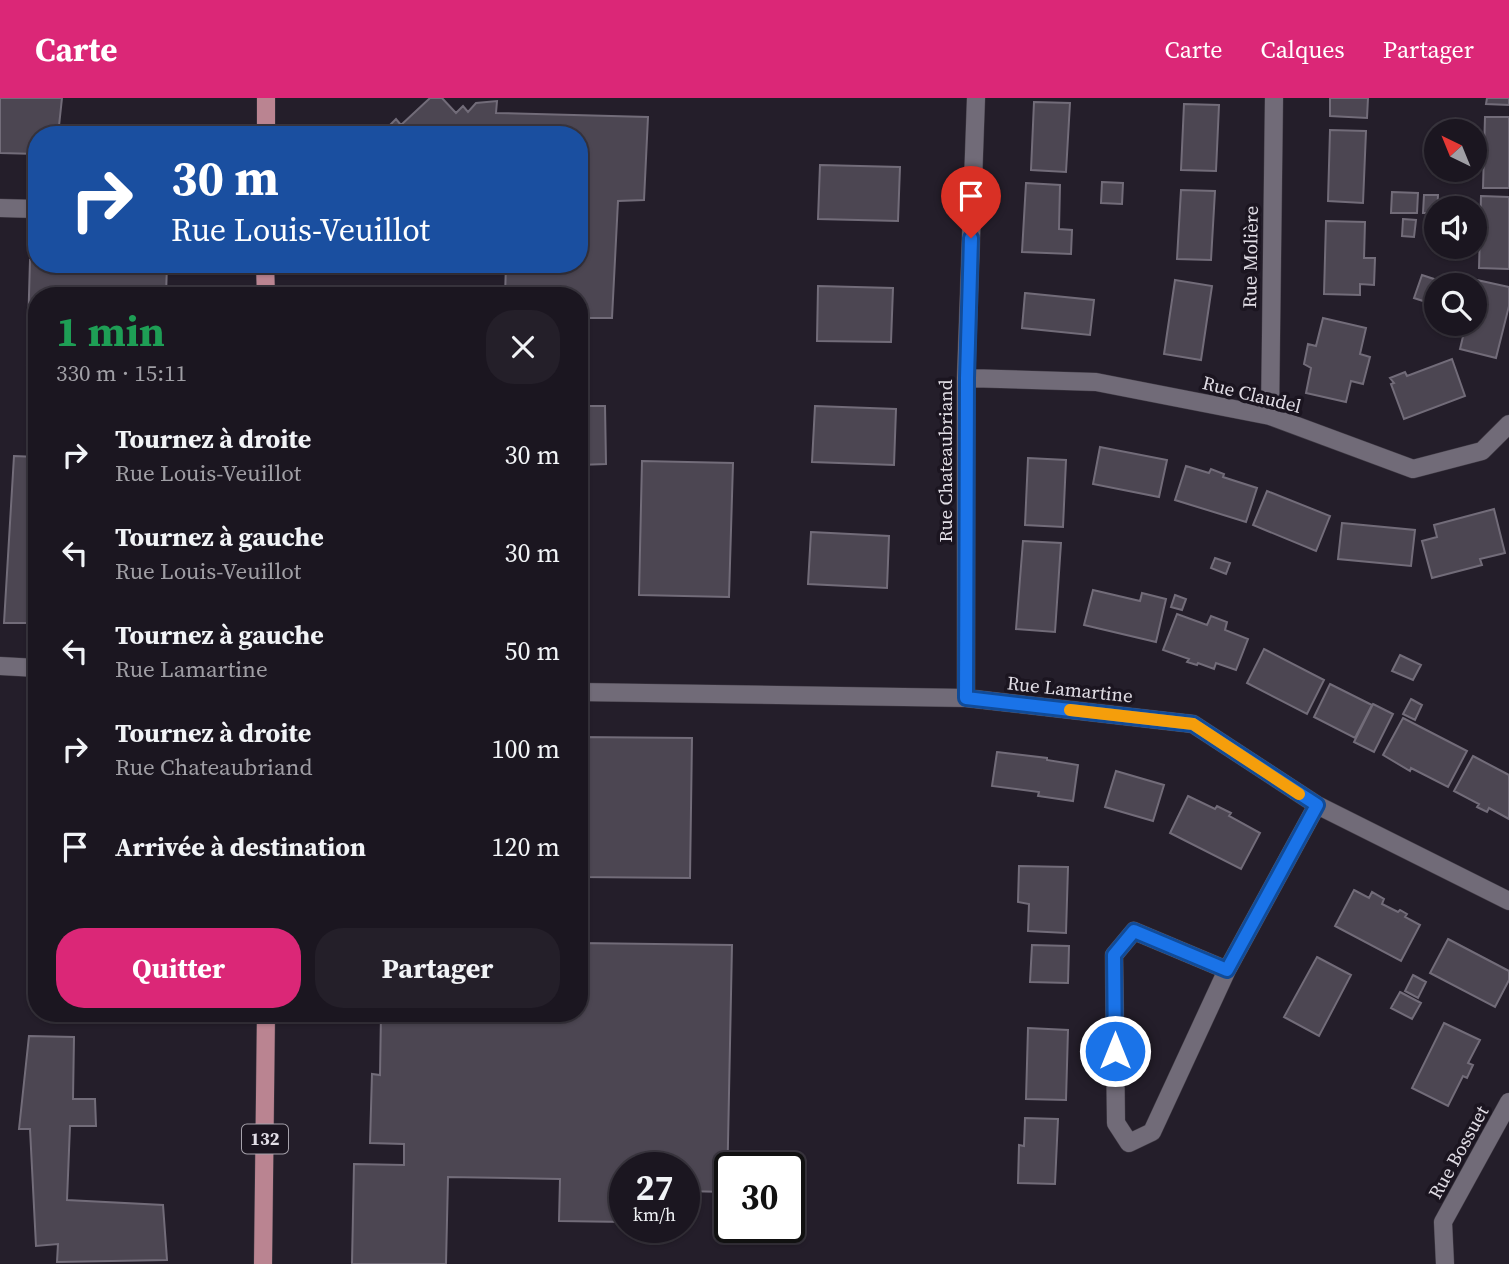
<!DOCTYPE html>
<html lang="fr">
<meta charset="utf-8">
<style>
body{margin:0;font-family:"Source Serif 4",serif;background:#241f29;color:#f1f3f6;height:100vh;display:flex;flex-direction:column;font-size:26px;white-space:nowrap}
*{box-sizing:border-box;margin:0}
p{font-size:23px;color:#a09fa5}
.icon{flex:none;width:38px;height:38px;fill:none;stroke:currentColor;stroke-width:2;stroke-linecap:round;stroke-linejoin:round}
.map{position:relative;flex:1;overflow:hidden}
.panel{position:absolute;left:28px;top:189px;width:560px;height:735px;display:flex;flex-direction:column;background:#1b1620;border-radius:28px;box-shadow:0 2px 5px #0004,0 0 0 2px #39353e}
.panel>*{flex:none}
.hud{position:absolute;left:28px;top:28px;width:560px;height:147px;border-radius:28px;box-shadow:0 2px 5px #0004,0 0 0 2px #39353e;background:#1a4fa0;color:#fff;overflow:hidden}
.needle{width:46px;rotate:317deg}
.buttons{position:absolute;left:1424px;top:21px;display:grid;gap:14px}
.buttons a{display:grid;place-items:center;width:63px;height:63px;border-radius:50%;background:#1b1620;box-shadow:0 2px 5px #0004,0 0 0 2px #39353e;font-size:35px}
.speed{position:absolute;left:609px;top:1054px;display:flex;gap:14px;font-size:35px;font-weight:700;text-align:center}
.speed>*{display:grid;place-content:center;width:91px;height:91px;border-radius:50%;background:#1b1620;box-shadow:0 2px 5px #0004,0 0 0 2px #39353e;line-height:1}
.speed small{font-size:18px;font-weight:400}
.speed .limit{border:4px solid #111;border-radius:10px;background:#fff;color:#111}
.pin{position:absolute;display:grid;place-items:center;width:60px;height:60px;color:#fff;margin:-72px -30px;border-radius:50% 50% 50% 0;rotate:-45deg;box-shadow:0 0 7px #0007}
.pin .icon{rotate:45deg}
.me{position:absolute;width:77px;margin:-38px;rotate:0deg;stroke-linejoin:round;filter:drop-shadow(0 0 5px #0008)}
.turn{display:flex;align-items:center;gap:24px;height:147px;padding:0 28px;font-size:32px}
.turn .icon{width:91px;height:91px;stroke-width:2.5}
.turn b{display:block;font-size:49px;line-height:60px}
.round{display:grid;place-items:center;flex:none;width:74px;height:74px;border-radius:28px;background:#241f29}
.summary{display:flex;align-items:center;justify-content:space-between;height:119px;padding:0 28px}
h1{font-size:42px;font-weight:700;line-height:52px;color:#1e9e55}
.cta{display:flex;gap:14px;margin-top:auto;padding:14px 28px}
.cta a{flex:1;height:80px;border-radius:28px;background:#db2777;color:#fff;font-size:28px;font-weight:700;line-height:80px;text-align:center}
.cta a+a{background:#241f29;color:#f1f3f6}
ul{padding:0;list-style:none}
li{display:flex;align-items:center;gap:21px;height:98px;padding:0 28px}
li div{flex:1}
li b{display:block;font-size:26px}
li em{font-style:normal}
header{display:flex;align-items:center;gap:42px;box-sizing:border-box;height:98px;padding:0 35px;background:#db2777;color:#fff}
header strong{font-size:33px}
nav{display:flex;gap:38px;margin-inline-start:auto;font-size:24px}
.map>svg:first-child{display:block}
</style>
<header>
<strong>Carte</strong>
<nav><a>Carte</a><a>Calques</a><a>Partager</a></nav>
</header>
<div class="map">
<svg width="1509" height="1166" viewBox="0 0 1509 1166">
<rect width="100%" height="100%" fill="#241e2a"/>
<path fill="#4c4652" stroke="#726c79" stroke-width="2" d="M 0,0 L 62,0 L 58,37 L 37,37 L 37,56 L 0,55 Z
M 430,0 L 442,0 L 456,15 L 463,8 L 468,14 L 476,5 L 497,3 L 496,15 L 648,19 L 644,102 L 618,103 L 612,220 L 579,220 L 579,198 L 505,198 L 506,166 L 579,166 L 579,37 L 380,37 L 396,21 L 401,27 Z
M 1330,0 L 1368,0 L 1367,20 L 1330,18 Z
M 1487,0 L 1509,0 L 1509,7 L 1486,6 Z
M 1034,4 L 1070,5 L 1066,74 L 1031,72 Z
M 1184,6 L 1219,7 L 1216,73 L 1181,72 Z
M 1485,19 L 1509,19 L 1509,90 L 1483,90 Z
M 1330,32 L 1366,33 L 1363,105 L 1328,103 Z
M 820,67 L 900,69 L 898,123 L 818,121 Z
M 1102,84 L 1123,85 L 1122,106 L 1101,105 Z
M 1026,85 L 1060,87 L 1059,131 L 1072,132 L 1071,156 L 1022,154 Z
M 1181,92 L 1215,93 L 1211,162 L 1177,161 Z
M 1392,94 L 1418,95 L 1417,115 L 1391,115 Z
M 1424,97 L 1438,97 L 1437,115 L 1423,115 Z
M 1481,98 L 1509,99 L 1509,171 L 1479,170 Z
M 1403,121 L 1416,122 L 1414,139 L 1402,138 Z
M 1326,123 L 1365,124 L 1364,160 L 1375,160 L 1374,187 L 1360,186 L 1360,197 L 1324,196 Z
M 30,162 L 37,163 L 37,166 L 167,166 L 166,198 L 37,198 L 37,267 L 27,267 Z
M 1422,177 L 1437,182 L 1429,205 L 1414,200 Z
M 1175,182 L 1212,188 L 1201,262 L 1164,256 Z
M 1477,182 L 1509,189 L 1509,208 L 1496,260 L 1460,251 L 1466,226 L 1475,226 Z
M 818,188 L 893,190 L 891,244 L 817,243 Z
M 1025,195 L 1094,202 L 1090,237 L 1022,230 Z
M 1323,220 L 1366,230 L 1360,256 L 1370,259 L 1363,286 L 1351,283 L 1346,304 L 1306,295 L 1311,270 L 1304,266 L 1308,246 L 1316,248 Z
M 1452,261 L 1465,298 L 1404,321 L 1391,286 L 1394,285 L 1390,280 L 1405,274 L 1407,278 Z
M 579,308 L 605,308 L 606,366 L 579,367 Z
M 815,308 L 896,311 L 894,367 L 812,364 Z
M 1100,349 L 1167,362 L 1159,399 L 1093,386 Z
M 14,358 L 37,359 L 37,525 L 4,525 Z
M 1028,360 L 1066,362 L 1063,429 L 1025,427 Z
M 642,363 L 733,365 L 729,499 L 639,497 Z
M 1186,368 L 1209,375 L 1211,371 L 1224,376 L 1223,379 L 1257,390 L 1246,424 L 1175,402 Z
M 1267,393 L 1330,418 L 1316,453 L 1253,427 Z
M 1494,411 L 1505,455 L 1480,461 L 1482,467 L 1432,480 L 1422,443 L 1437,439 L 1434,427 Z
M 1342,425 L 1415,432 L 1411,468 L 1338,461 Z
M 811,434 L 889,438 L 887,490 L 808,486 Z
M 1023,443 L 1061,445 L 1055,534 L 1016,531 Z
M 1215,460 L 1230,465 L 1226,476 L 1211,470 Z
M 1093,492 L 1140,503 L 1142,495 L 1166,501 L 1156,544 L 1084,527 Z
M 1175,497 L 1186,501 L 1182,512 L 1171,509 Z
M 1177,516 L 1207,527 L 1211,518 L 1227,524 L 1225,532 L 1248,541 L 1236,572 L 1216,565 L 1214,571 L 1198,565 L 1197,567 L 1187,564 L 1189,561 L 1163,552 Z
M 1264,551 L 1324,582 L 1307,616 L 1247,585 Z
M 1400,557 L 1421,567 L 1413,582 L 1392,573 Z
M 1330,586 L 1372,607 L 1355,640 L 1314,619 Z
M 1411,601 L 1422,607 L 1415,622 L 1403,616 Z
M 1373,606 L 1393,616 L 1374,654 L 1354,644 Z
M 1403,620 L 1467,653 L 1448,689 L 1411,670 L 1410,673 L 1383,657 Z
M 579,639 L 692,640 L 690,780 L 579,779 Z
M 997,654 L 1047,660 L 1047,662 L 1078,667 L 1073,703 L 1038,698 L 1039,694 L 992,688 Z
M 1473,658 L 1509,677 L 1509,721 L 1489,710 L 1487,714 L 1477,709 L 1479,706 L 1454,693 Z
M 1116,673 L 1164,687 L 1153,723 L 1105,709 Z
M 1188,698 L 1215,711 L 1217,708 L 1231,715 L 1229,718 L 1260,735 L 1241,771 L 1170,735 Z
M 1019,768 L 1068,769 L 1066,835 L 1028,833 L 1029,806 L 1018,804 Z
M 1354,792 L 1369,800 L 1372,794 L 1384,801 L 1382,806 L 1398,814 L 1400,812 L 1407,816 L 1405,819 L 1420,827 L 1401,863 L 1335,828 Z
M 1448,841 L 1509,873 L 1509,882 L 1495,909 L 1430,875 Z
M 579,845 L 732,847 L 727,1094 L 684,1093 L 684,1069 L 625,1069 L 625,1124 L 559,1123 L 560,1081 L 448,1079 L 446,1166 L 352,1166 L 354,1066 L 404,1067 L 404,1046 L 370,1045 L 372,976 L 380,977 L 381,915 L 463,915 L 463,918 L 564,919 L 564,915 L 579,915 Z
M 1032,847 L 1069,848 L 1068,885 L 1030,884 Z
M 1317,859 L 1351,877 L 1319,938 L 1284,919 Z
M 1413,877 L 1426,884 L 1418,900 L 1405,893 Z
M 1400,894 L 1421,905 L 1412,921 L 1391,910 Z
M 1444,925 L 1480,942 L 1468,965 L 1473,967 L 1467,980 L 1463,978 L 1448,1008 L 1412,990 Z
M 1028,930 L 1068,932 L 1066,1002 L 1026,1001 Z
M 29,938 L 74,939 L 73,1001 L 95,1001 L 96,1028 L 70,1028 L 67,1102 L 163,1107 L 167,1162 L 57,1164 L 58,1146 L 36,1148 L 30,1031 L 19,1031 Z
M 1025,1020 L 1058,1021 L 1055,1086 L 1018,1085 L 1019,1047 L 1024,1048 Z"/>
<g fill="none" stroke-linecap="round" stroke-linejoin="round">
<defs>
<path id="minor" d="M 0,110 L 37,111
M 966,280 L 1096,284 L 1270,318 L 1413,371 L 1482,353 L 1509,326
M 1270,318 L 1274,0
M 0,568 L 37,570
M 579,594 L 966,600 L 1193,626 L 1317,707 L 1509,803
M 966,600 L 966,280 L 976,0
M 1227,872 L 1134,833 L 1114,857 L 1116,1025 L 1129,1045 L 1152,1034 L 1227,872 L 1317,707
M 1445,1166 L 1443,1124 L 1509,1004"/>
<path id="primary" d="M 266,37 L 266,0
M 265,166 L 266,198
M 263,1166 L 266,915"/>
</defs>
<use href="#minor" stroke="#403b45" stroke-width="19"/>
<use href="#primary" stroke="#403b45" stroke-width="19"/>
<use href="#minor" stroke="#716b78" stroke-width="18"/>
<use href="#primary" stroke="#ba8491" stroke-width="18"/>
</g>
<g fill="none" stroke-linecap="round" stroke-linejoin="round">
<defs>
<path id="route" d="M 971,140 L 967,280 L 966,600 L 1193,626 L 1317,707 L 1227,872 L 1134,833 L 1114,857 L 1115,953"/>
</defs>
<use href="#route" stroke="#114b97" stroke-width="18"/>
<use href="#route" stroke="#1a73e8" stroke-width="12"/>
<path stroke="#f59e0b" stroke-width="12" d="M 1070,612 L 1193,626 L 1299,696"/>
</g>
<g text-anchor="middle" stroke-width="7" stroke-linejoin="round" paint-order="stroke">
<rect fill="#1b1520" stroke="#a6a2ab" stroke-width="2" x="242" y="1026.5" width="46" height="29" rx="5"/>
<g font-size="18" font-weight="bold" fill="#e2dee6">
<text x="265" y="1047">132</text>
</g>
<g font-size="19" fill="#e2dee6" stroke="#1b1520">
<text transform="translate(1250 159) rotate(-89)" y="7">Rue Molière</text>
<text transform="translate(1252 296) rotate(14)" y="7">Rue Claudel</text>
<text transform="translate(945 363) rotate(-90)" y="7">Rue Chateaubriand</text>
<text transform="translate(1070 591) rotate(6)" y="7">Rue Lamartine</text>
<text transform="translate(1458 1054) rotate(-61)" y="7">Rue Bossuet</text>
</g>
</g>
</svg>
<div class="buttons">
<a><svg class="needle" viewBox="-14 -14 28 28"><path d="M0-13l5 13h-10z" fill="#e53935"/><path d="M0 13l5-13h-10z" fill="#a09fa5"/></svg></a>
<a><svg class="icon" aria-label="sound" viewBox="0 0 24 24"><path d="M4 9h4l5-4v14l-5-4H4zM17 9q2 3 0 6"/></svg></a>
<a><svg class="icon" aria-label="search" viewBox="0 0 24 24"><circle cx="10" cy="10" r="6"/><path d="M15 15l6 6"/></svg></a>
</div>
<div class="speed"><div>27<small>km/h</small></div><div class="limit">30</div></div>
<div class="pin" style="left:971px;top:140px;background:#d93025"><svg class="icon" aria-label="arrive" viewBox="0 0 24 24"><path d="M6 21V4h12l-3 4 3 4H6"/></svg></div>
<svg class="me" style="left:1115px;top:953px" viewBox="-20 -20 40 40"><circle r="17" fill="#1a73e8" stroke="#fff" stroke-width="3"/><path d="M0-11L8 9 0 5-8 9z" fill="#fff"/></svg>
<div class="hud">
<div class="turn"><svg class="icon" aria-label="right" viewBox="0 0 24 24"><path d="M7 20v-9h11M14 6l5 5-5 5"/></svg><div><b>30 m</b>Rue Louis-Veuillot</div></div>
</div>
<section class="panel">
<div class="summary"><div><h1>1 min</h1><p>330 m · 15:11</p></div><a class="round"><svg class="icon" aria-label="close" viewBox="0 0 24 24"><path d="M6 6l12 12M18 6L6 18"/></svg></a></div>
<ul>
<li><svg class="icon" aria-label="right" viewBox="0 0 24 24"><path d="M7 20v-9h11M14 6l5 5-5 5"/></svg><div><b>Tournez à droite</b><p>Rue Louis-Veuillot</p></div><em>30 m</em></li>
<li><svg class="icon" aria-label="left" viewBox="0 0 24 24"><path d="M17 20v-9H6M10 6l-5 5 5 5"/></svg><div><b>Tournez à gauche</b><p>Rue Louis-Veuillot</p></div><em>30 m</em></li>
<li><svg class="icon" aria-label="left" viewBox="0 0 24 24"><path d="M17 20v-9H6M10 6l-5 5 5 5"/></svg><div><b>Tournez à gauche</b><p>Rue Lamartine</p></div><em>50 m</em></li>
<li><svg class="icon" aria-label="right" viewBox="0 0 24 24"><path d="M7 20v-9h11M14 6l5 5-5 5"/></svg><div><b>Tournez à droite</b><p>Rue Chateaubriand</p></div><em>100 m</em></li>
<li><svg class="icon" aria-label="arrive" viewBox="0 0 24 24"><path d="M6 21V4h12l-3 4 3 4H6"/></svg><div><b>Arrivée à destination</b></div><em>120 m</em></li>
</ul>
<div class="cta"><a>Quitter</a><a>Partager</a></div>
</section>
</div>
